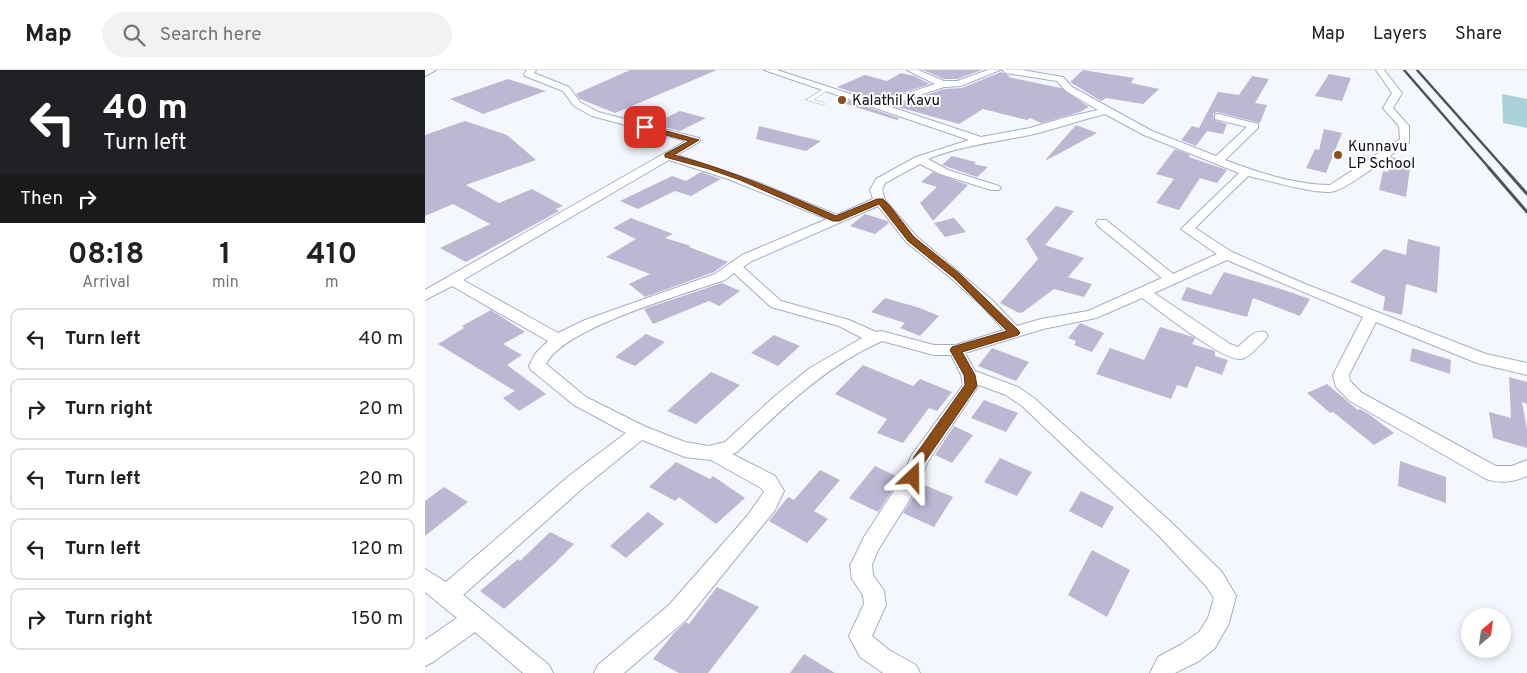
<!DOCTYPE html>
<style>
body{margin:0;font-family:Overpass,sans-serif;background:#f2f2f2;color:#202124;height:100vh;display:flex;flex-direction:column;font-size:19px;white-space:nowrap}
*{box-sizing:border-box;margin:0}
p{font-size:16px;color:#757577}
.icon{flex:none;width:28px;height:28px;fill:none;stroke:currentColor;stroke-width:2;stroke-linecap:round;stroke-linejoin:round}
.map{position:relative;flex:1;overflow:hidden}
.sheet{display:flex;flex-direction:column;background:#fff;width:425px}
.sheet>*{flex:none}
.guide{background:#202124;color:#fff;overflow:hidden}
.needle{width:32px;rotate:29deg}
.tools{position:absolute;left:1036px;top:538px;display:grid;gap:10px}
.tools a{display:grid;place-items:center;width:50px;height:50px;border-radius:50%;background:#fff;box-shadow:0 2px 8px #0003;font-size:25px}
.pin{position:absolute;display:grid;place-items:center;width:42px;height:42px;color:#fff;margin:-21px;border-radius:10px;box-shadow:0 2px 8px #0006}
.me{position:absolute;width:55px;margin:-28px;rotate:23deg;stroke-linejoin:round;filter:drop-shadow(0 0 4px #0008)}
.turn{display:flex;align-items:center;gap:18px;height:105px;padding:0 20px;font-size:22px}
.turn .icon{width:65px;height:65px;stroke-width:2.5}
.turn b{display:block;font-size:35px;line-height:42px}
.then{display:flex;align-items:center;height:48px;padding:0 20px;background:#0003;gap:10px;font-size:19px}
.eta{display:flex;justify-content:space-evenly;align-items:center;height:85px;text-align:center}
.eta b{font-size:30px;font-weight:700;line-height:35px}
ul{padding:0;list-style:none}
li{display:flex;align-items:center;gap:15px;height:62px;margin:0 10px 8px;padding:0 10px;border:2px solid #e0e0e0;border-radius:10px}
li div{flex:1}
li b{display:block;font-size:19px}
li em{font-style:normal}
header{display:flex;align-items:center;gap:30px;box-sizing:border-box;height:70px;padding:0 25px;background:#fff;border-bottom:1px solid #e0e0e0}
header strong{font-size:24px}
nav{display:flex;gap:28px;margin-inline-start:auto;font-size:18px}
.search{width:350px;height:45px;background:#f2f2f2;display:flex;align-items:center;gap:12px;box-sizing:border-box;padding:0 18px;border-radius:28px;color:#757577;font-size:19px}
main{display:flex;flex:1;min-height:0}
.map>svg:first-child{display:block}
</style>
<header>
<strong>Map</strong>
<div class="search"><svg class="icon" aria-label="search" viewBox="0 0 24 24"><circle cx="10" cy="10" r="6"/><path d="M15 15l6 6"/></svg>Search here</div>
<nav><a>Map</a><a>Layers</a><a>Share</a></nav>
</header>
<main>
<section class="sheet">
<div class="guide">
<div class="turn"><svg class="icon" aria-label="left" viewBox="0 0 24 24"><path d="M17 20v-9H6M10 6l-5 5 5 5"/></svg><div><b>40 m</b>Turn left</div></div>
<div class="then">Then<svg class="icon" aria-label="right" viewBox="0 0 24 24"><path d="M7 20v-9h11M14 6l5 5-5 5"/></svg></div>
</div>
<div class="eta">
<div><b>08:18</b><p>Arrival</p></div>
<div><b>1</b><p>min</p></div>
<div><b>410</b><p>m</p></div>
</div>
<ul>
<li><svg class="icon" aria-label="left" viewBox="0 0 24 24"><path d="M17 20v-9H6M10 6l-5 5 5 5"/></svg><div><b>Turn left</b></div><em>40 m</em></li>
<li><svg class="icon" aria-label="right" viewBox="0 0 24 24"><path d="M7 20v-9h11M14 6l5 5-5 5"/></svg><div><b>Turn right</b></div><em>20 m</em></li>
<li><svg class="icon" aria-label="left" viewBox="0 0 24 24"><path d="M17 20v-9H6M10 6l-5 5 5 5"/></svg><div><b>Turn left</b></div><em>20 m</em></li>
<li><svg class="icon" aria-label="left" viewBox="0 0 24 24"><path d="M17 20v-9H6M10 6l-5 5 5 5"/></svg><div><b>Turn left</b></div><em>120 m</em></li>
<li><svg class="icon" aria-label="right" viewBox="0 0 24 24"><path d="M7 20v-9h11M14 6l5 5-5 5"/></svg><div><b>Turn right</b></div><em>150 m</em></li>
</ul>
</section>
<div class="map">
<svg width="1102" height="603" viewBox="0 0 1102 603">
<rect width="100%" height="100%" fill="#f4f7fd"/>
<path fill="#aad1d7" d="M 1077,24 L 1102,29 L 1102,58 L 1078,53 Z"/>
<path fill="#beb7d4" d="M 205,0 L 292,0 L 190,43 L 155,29 L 151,24 Z
M 498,0 L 557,0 L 532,9 L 519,9 Z
M 658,0 L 709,8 L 706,13 L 734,19 L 718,34 L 681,28 L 676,31 L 645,12 Z
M 576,2 L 585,6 L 583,7 L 636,18 L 664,37 L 655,42 L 616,53 L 605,48 L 602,50 L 558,39 L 534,54 L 469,36 L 519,19 L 537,18 Z
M 476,3 L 489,6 L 505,14 L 453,31 L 412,17 L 440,5 L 462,11 Z
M 904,4 L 926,8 L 917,31 L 890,26 Z
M 827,6 L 844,9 L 830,33 L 842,35 L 835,53 L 792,42 L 788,44 L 789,50 L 802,54 L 798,64 L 782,61 L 771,76 L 756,70 L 767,56 L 774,58 L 793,22 L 814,25 Z
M 83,9 L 121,21 L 58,44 L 25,29 Z
M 422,30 L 474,48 L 472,50 L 418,33 Z
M 255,41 L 281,48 L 255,61 L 228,54 Z
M 40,51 L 82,65 L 111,90 L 41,115 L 74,133 L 107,119 L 138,136 L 131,139 L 134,141 L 41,192 L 15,178 L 65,154 L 28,134 L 0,146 L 0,65 Z
M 651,55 L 672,63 L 622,90 L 621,89 Z
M 334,56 L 396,71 L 381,81 L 331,69 Z
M 899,59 L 917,63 L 901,103 L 881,98 L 890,79 L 894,80 Z
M 215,61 L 243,68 L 233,73 L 207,65 Z
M 750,79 L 765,85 L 764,87 L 802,100 L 792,113 L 775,108 L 754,140 L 731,133 L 749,109 L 731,104 Z
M 527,86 L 551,92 L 549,94 L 563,97 L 552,107 L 517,95 Z
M 966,87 L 986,91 L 981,127 L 954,120 L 958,101 L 963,102 Z
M 276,102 L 296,109 L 266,126 L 250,121 L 213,139 L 195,131 L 247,106 L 261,111 Z
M 508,102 L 543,115 L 508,151 L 495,133 L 512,117 L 496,112 Z
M 631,136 L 649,141 L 620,175 L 659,188 L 643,207 L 667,214 L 659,227 L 629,219 L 598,242 L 594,243 L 575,233 L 613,189 L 601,169 Z
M 440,144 L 462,151 L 464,153 L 450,164 L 425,156 Z
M 206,148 L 248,164 L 240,168 L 266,176 L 264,177 L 303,192 L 289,202 L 220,227 L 204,214 L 225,204 L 181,187 L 211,169 L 188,158 Z
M 529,148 L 541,162 L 520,167 L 509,153 Z
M 983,169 L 1015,177 L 1012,223 L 981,214 L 977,245 L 958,240 L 960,227 L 925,212 L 959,179 L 981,185 Z
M 799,202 L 856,219 L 885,229 L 875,246 L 828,228 L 822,247 L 756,230 L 762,217 L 786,225 Z
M 297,213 L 315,221 L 294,236 L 284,231 L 228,254 L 219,239 Z
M 460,228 L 495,238 L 514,246 L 495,266 L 475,258 L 480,253 L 446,242 Z
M 66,240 L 100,262 L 78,274 L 97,285 L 82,295 L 121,324 L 94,341 L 78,328 L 90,321 L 13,274 L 39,258 L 37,256 Z
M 655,253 L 679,263 L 667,282 L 649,275 L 651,271 L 643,268 Z
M 735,257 L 768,267 L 770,268 L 767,274 L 790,281 L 790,286 L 803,290 L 797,305 L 771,296 L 762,318 L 752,315 L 746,329 L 671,304 L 685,278 L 719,290 Z
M 221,264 L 240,272 L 210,296 L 190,287 Z
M 349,265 L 375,276 L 353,296 L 326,283 Z
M 567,278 L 604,292 L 591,311 L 553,296 Z
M 987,278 L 1026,290 L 1025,304 L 985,291 Z
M 438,295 L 488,316 L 495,309 L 527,322 L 512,341 L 504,338 L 478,373 L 452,363 L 462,349 L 410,324 Z
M 286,302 L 315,315 L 271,354 L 242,341 Z
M 1084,307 L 1102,312 L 1102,334 L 1097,332 L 1102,360 L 1102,378 L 1068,368 L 1064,342 L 1086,348 Z
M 902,314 L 933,340 L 935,339 L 945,345 L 969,363 L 949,375 L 908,342 L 905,343 L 882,323 Z
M 559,330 L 593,343 L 581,362 L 546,348 Z
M 529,356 L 548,365 L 527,393 L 510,385 Z
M 575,388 L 607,402 L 592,426 L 559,412 Z
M 975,391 L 1021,407 L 1021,433 L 973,416 Z
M 251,392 L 285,409 L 288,406 L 320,428 L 291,454 L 254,427 L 250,431 L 224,417 Z
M 450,396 L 475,408 L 453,442 L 424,428 Z
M 395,400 L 415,410 L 389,441 L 403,449 L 382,473 L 344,451 L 363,427 L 369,430 Z
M 497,414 L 528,427 L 509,457 L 478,443 Z
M 19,417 L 43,432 L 0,466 L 0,431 Z
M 656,421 L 689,437 L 677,458 L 644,441 Z
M 223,442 L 239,454 L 201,488 L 185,476 Z
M 125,462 L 149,474 L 127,496 L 79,539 L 55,521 L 93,489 L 95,491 Z
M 667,480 L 705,500 L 682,547 L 643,525 Z
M 292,517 L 334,537 L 283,603 L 254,603 L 228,589 L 249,563 L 261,552 L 264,554 Z
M 379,584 L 410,603 L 365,603 Z"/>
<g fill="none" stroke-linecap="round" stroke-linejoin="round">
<defs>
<path id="service" d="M 400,18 L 404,19 L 388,30 L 399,33 L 399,35 L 381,30 Z"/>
<path id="minor" d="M 0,0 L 11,0 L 0,6 Z
M 102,0 L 111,0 L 109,3 L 144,17 L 155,32 L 173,42 L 274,68 L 275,70 L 274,72 L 252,85 L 332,112 L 412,145 L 448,129 L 445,120 L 451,109 L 491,87 L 544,70 L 339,0 L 352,0 L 453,33 L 510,14 L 482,0 L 493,0 L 519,11 L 532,11 L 563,0 L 575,0 L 536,16 L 519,17 L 463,36 L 556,67 L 605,58 L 638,48 L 673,40 L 641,21 L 632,11 L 581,3 L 577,0 L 597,0 L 638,7 L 647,17 L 727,61 L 791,86 L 822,57 L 790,49 L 790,45 L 793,44 L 833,54 L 833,58 L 800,90 C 832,102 870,115 905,115 L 975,69 L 974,56 L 958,38 L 967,23 L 951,0 L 959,0 L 977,23 L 968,38 L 984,56 L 984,72 C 965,85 930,114 910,121 C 893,126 843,110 823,106 L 770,158 L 807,182 L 880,214 L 1061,284 L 1102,293 L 1102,305 L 1052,293 L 951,252 L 924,305 L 925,311 L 937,323 L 1071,396 L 1087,396 L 1102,390 L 1102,406 C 1089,412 1075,414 1061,409 L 925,331 L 911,317 L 908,305 L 938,247 L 802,190 L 729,223 L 805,274 L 813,277 C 821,270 829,259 840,262 L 843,266 L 840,270 C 834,275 825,288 816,289 C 798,291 735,241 717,228 L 671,248 L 618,259 L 540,283 L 550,301 L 593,317 L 609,328 L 748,454 L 797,502 L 811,526 L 804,553 L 790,578 L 774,591 L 750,603 L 725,603 L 733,587 L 757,574 L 774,562 L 783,548 L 789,528 L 781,516 L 734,466 L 597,336 L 581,325 L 554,315 L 502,393 L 495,413 L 453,480 L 447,495 L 448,505 L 459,521 L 461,535 L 447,566 L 464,580 L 491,595 L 495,603 L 458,603 L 435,587 L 424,566 L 439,534 L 438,525 L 427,509 L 425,495 L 429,488 L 439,467 L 479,405 L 486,386 L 538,315 L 536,305 L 526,285 L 509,285 L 457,271 C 400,296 356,340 312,382 L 307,384 L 350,406 L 359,421 L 350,440 L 261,550 L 199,603 L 169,603 L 173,595 L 245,534 L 323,445 L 339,422 L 336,418 L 286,390 L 260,387 L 217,370 L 159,417 L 38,525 L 124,595 L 128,603 L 98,603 L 50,562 L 8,592 L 0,596 L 0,570 L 32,548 L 0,522 L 0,499 L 21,512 L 145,405 L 201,363 L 149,335 L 106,300 L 104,296 L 110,284 L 123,271 L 27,216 L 0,230 L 0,220 L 261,71 L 167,46 L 149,36 L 138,21 L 100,6 L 99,4 ZM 680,44 L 719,65 L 814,103 L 756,159 L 792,184 L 748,204 L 681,150 L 673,150 L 671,153 L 673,156 L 737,208 L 663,241 L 616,249 L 592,256 L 567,230 L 491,166 L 460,130 L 457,120 L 460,113 L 495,94 L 515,104 L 566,120 L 574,120 L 576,118 L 574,116 L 523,100 L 503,89 C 537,75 573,72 609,64 C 633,58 656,50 680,44 ZM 244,90 L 303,109 L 402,149 L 317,185 L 290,204 L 160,250 L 133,263 L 38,210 ZM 453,136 L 481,172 L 527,209 L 557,236 L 579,260 L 531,275 L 509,275 L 456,261 L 451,262 L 424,250 L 356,231 L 318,197 L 327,191 ZM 309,203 L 346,237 L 414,256 L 437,268 L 385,298 L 350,326 L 300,372 L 284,376 L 260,372 L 221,357 L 161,327 L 121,294 C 138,258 259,224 300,210 Z"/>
</defs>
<use href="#service" stroke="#a2aecb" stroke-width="1"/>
<use href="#minor" stroke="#a2aecb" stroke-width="2"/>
<use href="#service" fill="#fff" fill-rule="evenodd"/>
<use href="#minor" fill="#fff" fill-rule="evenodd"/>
<path stroke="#4f525b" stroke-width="2.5" d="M 979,0 L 1065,99
M 992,0 L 1080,99"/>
<path stroke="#4f525b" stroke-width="3" d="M 1064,98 L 1102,142
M 1079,98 L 1102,124"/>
</g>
<path fill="#8d4d17" stroke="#5c320f" d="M 220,55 L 274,70 L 249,85 C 306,100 358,123 411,146 L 452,129 L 458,129 L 465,136 L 489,167 L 535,204 L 593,260 L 595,263 L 593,265 L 537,282 L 550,305 L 552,316 L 499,393 L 493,411 L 488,412 L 484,411 L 482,407 L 489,387 L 540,315 L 539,305 L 525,280 L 527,277 L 582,261 L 529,208 L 483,171 L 454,134 L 414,151 L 408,151 L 315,110 L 284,99 L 240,87 L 240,84 L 264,71 L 218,59 L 216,57 Z"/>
<g fill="#8d4d17" stroke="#fff" stroke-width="2">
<circle cx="417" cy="30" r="5"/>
<circle cx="913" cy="85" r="5"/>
</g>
<g text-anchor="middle" stroke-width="4" stroke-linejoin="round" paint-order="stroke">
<g font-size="15" fill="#090d17" stroke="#fff" text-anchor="start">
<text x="427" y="35">Kalathil Kavu</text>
<text x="923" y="81">Kunnavu<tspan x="923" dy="17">LP School</tspan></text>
</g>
</g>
</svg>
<div class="tools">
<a><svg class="needle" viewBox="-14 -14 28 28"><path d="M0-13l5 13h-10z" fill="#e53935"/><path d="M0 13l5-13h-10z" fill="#757577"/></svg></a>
</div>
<div class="pin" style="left:220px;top:57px;background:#d93025"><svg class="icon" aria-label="arrive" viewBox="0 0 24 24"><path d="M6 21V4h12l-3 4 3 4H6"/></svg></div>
<svg class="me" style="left:488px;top:407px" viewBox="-20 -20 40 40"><path d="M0-17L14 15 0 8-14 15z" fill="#8d4d17" stroke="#fff" stroke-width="4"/></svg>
</div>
</main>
